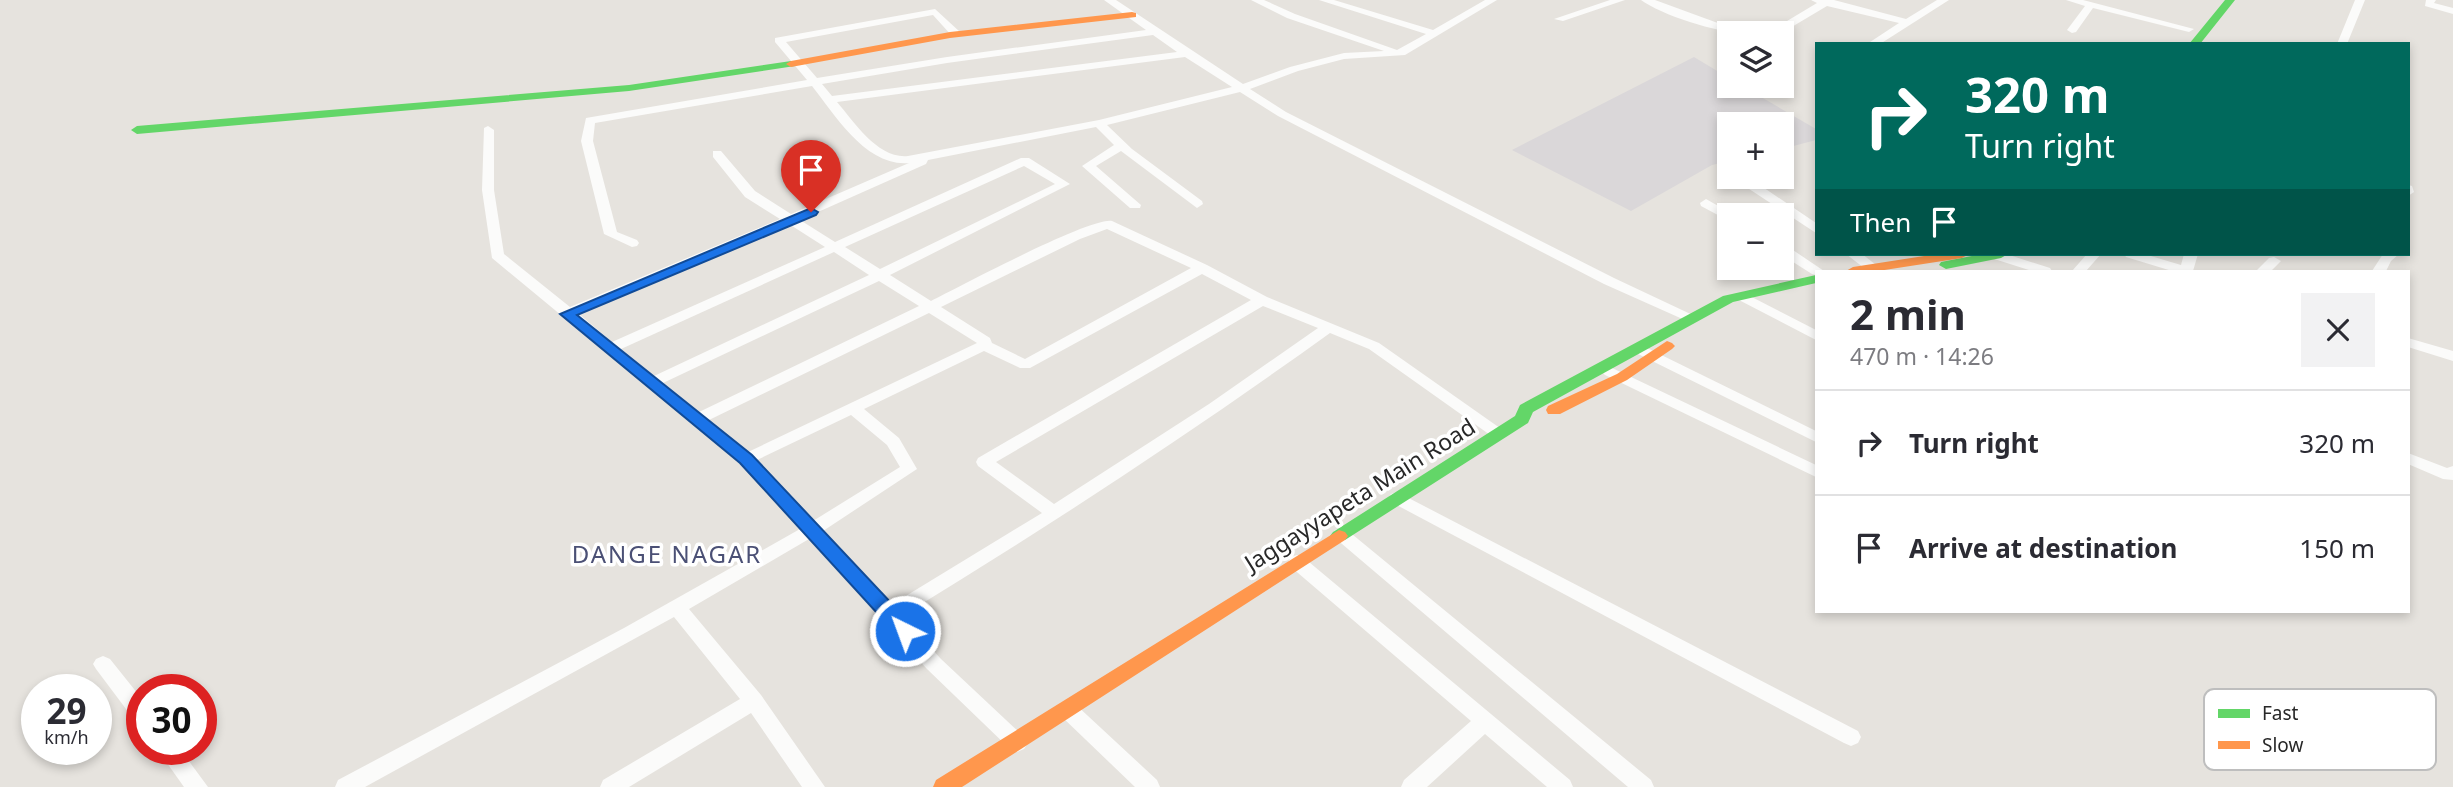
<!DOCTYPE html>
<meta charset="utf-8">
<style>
body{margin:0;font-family:"Noto Sans",sans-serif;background:#f2f2f3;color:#2b2b33;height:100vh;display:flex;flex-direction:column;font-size:26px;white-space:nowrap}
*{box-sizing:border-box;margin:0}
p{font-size:23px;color:#7c7c81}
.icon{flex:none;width:38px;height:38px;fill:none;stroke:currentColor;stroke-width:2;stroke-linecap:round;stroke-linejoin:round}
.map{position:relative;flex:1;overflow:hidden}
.drawer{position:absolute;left:1815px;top:270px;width:595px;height:343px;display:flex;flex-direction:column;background:#fff;border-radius:0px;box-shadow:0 4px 10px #0003}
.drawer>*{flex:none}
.banner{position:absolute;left:1815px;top:42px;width:595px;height:214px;border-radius:0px;box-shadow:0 4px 10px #0003;background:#00695c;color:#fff;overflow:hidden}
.fabs{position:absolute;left:1717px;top:21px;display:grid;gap:14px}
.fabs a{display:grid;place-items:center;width:77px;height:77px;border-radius:0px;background:#fff;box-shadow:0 4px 10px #0003;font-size:35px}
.speed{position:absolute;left:21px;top:674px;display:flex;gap:14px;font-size:35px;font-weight:700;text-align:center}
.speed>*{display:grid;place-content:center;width:91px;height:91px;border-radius:50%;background:#fff;box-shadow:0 4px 10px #0003;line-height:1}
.speed small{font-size:18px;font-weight:400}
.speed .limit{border:10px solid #d22;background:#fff;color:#111}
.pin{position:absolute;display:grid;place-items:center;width:60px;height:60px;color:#fff;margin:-72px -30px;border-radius:50% 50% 50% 0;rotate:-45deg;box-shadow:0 0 7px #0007}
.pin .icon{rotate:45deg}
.me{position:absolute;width:77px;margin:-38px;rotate:318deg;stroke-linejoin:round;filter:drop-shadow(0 0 5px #0008)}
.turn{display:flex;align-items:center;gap:24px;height:147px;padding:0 35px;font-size:32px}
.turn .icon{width:91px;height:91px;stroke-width:2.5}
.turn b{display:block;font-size:49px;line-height:60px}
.then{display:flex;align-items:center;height:66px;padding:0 35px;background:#0003;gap:14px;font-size:26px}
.round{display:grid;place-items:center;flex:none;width:74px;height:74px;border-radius:0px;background:#f2f2f3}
.overview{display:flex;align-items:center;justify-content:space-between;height:119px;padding:0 35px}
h1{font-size:42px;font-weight:700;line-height:52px}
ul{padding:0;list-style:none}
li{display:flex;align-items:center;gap:21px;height:105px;padding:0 35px;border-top:2px solid #e1e1e2}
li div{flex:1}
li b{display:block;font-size:26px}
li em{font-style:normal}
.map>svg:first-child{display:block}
</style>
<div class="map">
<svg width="2453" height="787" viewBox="0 0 2453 787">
<rect width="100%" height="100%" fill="#e6e3de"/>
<path fill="#dad7d9" d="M 1694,57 L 1729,78 L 1729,86 L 1742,86 L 1816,129 L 1816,140 L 1782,149 L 1782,124 L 1729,124 L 1729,161 L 1712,165 L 1631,211 L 1512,150 Z"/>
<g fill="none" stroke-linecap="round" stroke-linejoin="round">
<path fill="#fbfbfa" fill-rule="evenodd" d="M 1104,0 L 1116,0 L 1243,84 L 1290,67 L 1344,53 L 1384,51 L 1287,18 L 1251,0 L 1264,0 L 1295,14 L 1397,50 L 1426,34 L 1319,0 L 1334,0 L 1433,30 L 1485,0 L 1497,0 L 1405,55 L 1344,59 L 1298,71 L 1250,89 L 1286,112 L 1614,278 L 1699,318 L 1697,321 L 1687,321 L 1604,284 L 1278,116 L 1240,92 L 1107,125 L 1132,149 L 1202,201 L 1203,204 L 1197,208 L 1121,151 L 1096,166 L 1141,205 L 1140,208 L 1130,208 L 1082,166 L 1114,145 L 1096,127 L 928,160 L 926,164 L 800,220 L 835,242 L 1021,158 L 1029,158 L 1070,184 L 890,275 L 931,301 C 959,287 1090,217 1112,221 L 1207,265 L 1267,297 L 1379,343 L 1507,433 L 1505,437 L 1493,437 L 1369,349 L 1330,333 C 1191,433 1048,527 902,616 L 941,659 L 1024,737 L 1028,743 L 1024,749 L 1017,752 L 1010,749 L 927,669 L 809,539 L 689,609 L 761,695 L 825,787 L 802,787 L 751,713 L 629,787 L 600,787 L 603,780 L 740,699 L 674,617 L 365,787 L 335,787 L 338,780 L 624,628 L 800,529 L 740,463 L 492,258 L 482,190 L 484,128 L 488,126 L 494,130 L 494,190 L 504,254 L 570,307 L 780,219 L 745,197 L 713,157 L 713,151 L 721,151 L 755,191 L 791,214 L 909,163 C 866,167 835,115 812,86 L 595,123 L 593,141 L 617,232 L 637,240 L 639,243 L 637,246 L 632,247 L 604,234 L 581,141 L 586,118 L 807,80 L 775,42 L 775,38 L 935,9 L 960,32 L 960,36 L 952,36 L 933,15 L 786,42 L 817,78 L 947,57 L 1146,30 ZM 1153,35 L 1177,52 L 832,96 L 822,84 L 947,63 ZM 1185,57 L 1232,87 L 1099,120 L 908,156 C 878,159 855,123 837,102 ZM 1024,166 L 1055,184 L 880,269 L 845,247 ZM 789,224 L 825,247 L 612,342 L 579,314 ZM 1107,229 L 1191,268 L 1025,359 L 992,343 L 990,338 L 941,307 L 1080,239 ZM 834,252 L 869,275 L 654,376 L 621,349 ZM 1202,274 L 1251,300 L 978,458 L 976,462 L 978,466 L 1042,513 L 891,605 L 823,531 L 917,469 L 899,438 L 864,409 L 984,351 L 1020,368 L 1030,368 ZM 879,281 L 919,306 L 699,412 L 663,383 ZM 1263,306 L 1318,328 L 1209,404 L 1054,504 L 996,462 ZM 929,313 L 977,343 L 748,452 L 709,420 ZM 851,415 L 887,445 L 900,467 L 813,521 L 757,460 Z
M 1610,0 L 1625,0 L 1563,21 L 1554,19 Z
M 1641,0 L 1655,0 L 1745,33 C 1721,34 1661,15 1641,0 Z
M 1811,0 L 1834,0 L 1906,19 L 1937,0 L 1949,0 L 1880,44 L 1867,44 L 1899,23 L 1827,6 L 1790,28 L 1782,28 L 1782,24 L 1817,3 Z
M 2066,0 L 2083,0 L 2194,29 L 2189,32 L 2093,8 L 2076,32 L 2072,33 L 2067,30 L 2085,6 Z
M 2355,0 L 2365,0 L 2347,44 L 2337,44 Z
M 2426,0 L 2436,0 L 2434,3 L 2453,8 L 2453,14 L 2425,6 Z
M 1740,177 L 1748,177 L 1816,223 L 1816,233 L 1740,183 Z
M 2408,185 L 2412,186 L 2414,192 L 2408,196 Z
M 1706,199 L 1734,215 L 1729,215 L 1729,221 L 1701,206 L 1700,203 Z
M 1782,245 L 1787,246 L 1824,271 L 1816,271 L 1816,275 L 1812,274 L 1782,255 Z
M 1846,254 L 1862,254 L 1880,268 L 1878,271 L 1868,271 Z
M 1986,254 L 2006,254 L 2050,268 L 2052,271 L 2032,271 L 1988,257 Z
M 2087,254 L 2101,254 L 2086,271 L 2072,271 Z
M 2124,254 L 2144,254 L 2181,265 L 2184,254 L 2198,254 L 2193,271 L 2172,271 L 2126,257 Z
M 2383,254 L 2399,254 L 2391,261 L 2386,271 L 2372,271 Z
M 2274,257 L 2281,261 L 2271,271 L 2256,271 L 2269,258 Z
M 1742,292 L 1816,330 L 1816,340 L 1737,299 L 1735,296 Z
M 2408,338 L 2453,351 L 2453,361 L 2408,347 Z
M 1643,346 L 1816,431 L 1816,442 L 1638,354 L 1635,351 Z
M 1610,367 L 1816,465 L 1816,477 L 1605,375 L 1602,372 Z
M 2408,453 L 2447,468 L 2453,466 L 2453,480 L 2443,479 L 2408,464 Z
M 1397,492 L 1858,731 L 1861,737 L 1858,743 L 1851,746 L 1844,743 L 1391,502 L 1388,498 L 1391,494 Z
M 1341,528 L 1347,530 L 1651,780 L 1654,787 L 1628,787 L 1335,538 L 1332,534 L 1335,530 Z
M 1297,555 L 1303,557 L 1570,780 L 1573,787 L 1547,787 L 1485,734 L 1427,787 L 1401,787 L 1404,780 L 1471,721 L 1291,567 L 1288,562 L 1291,557 Z
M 103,656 L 110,659 L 142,699 L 142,723 L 135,721 L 96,669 L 93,664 L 96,659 Z
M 1067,701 L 1074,703 L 1157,780 L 1160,787 L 1135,787 L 1060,715 L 1057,709 L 1060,703 Z
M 157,749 L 180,749 L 208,787 L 184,787 Z"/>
<path fill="#63d668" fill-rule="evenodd" d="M 2225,0 L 2235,0 L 2200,44 L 2189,44 Z
M 791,61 L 796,64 L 795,66 L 629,91 L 137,134 L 131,130 L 137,126 L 629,85 Z
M 1982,254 L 2008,254 L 2001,258 L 1946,269 L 1939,265 L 1941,262 Z
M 1816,275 L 1816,283 L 1733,302 L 1533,412 L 1528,423 L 1345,540 L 1333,540 L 1330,536 L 1333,532 L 1515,416 L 1520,405 L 1723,296 Z"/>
<path fill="#ff974d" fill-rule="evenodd" d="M 1132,12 L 1136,13 L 1136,17 L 950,38 L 791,67 L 786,64 L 791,61 L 950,32 Z
M 1937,254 L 1969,254 L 1962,258 L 1878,271 L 1846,271 L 1853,267 Z
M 1667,341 L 1672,343 L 1675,346 L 1672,349 L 1627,380 L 1560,414 L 1548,414 L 1546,410 L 1548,406 L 1617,374 Z
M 1339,530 L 1345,532 L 1348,536 L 1345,540 L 962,787 L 933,787 L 936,780 Z"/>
</g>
<path fill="#1a73e8" stroke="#114b97" stroke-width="2" d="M 811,208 L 818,212 L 816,215 L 577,315 L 752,455 L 912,625 L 915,631 L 912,636 L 898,636 L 740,463 L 560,314 Z"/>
<g text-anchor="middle" stroke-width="7" stroke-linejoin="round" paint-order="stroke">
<g font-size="23" fill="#282828" stroke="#fff">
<text transform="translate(1360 495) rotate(-32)" y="8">Jaggayyapeta Main Road</text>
</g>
<g font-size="24" letter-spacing="2" fill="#4b5075" stroke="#fff">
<text x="667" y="563">DANGE NAGAR</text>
</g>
</g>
<rect x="2204" y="689" width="232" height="81" rx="10" fill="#fff" stroke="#bebebe" stroke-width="2"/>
<rect x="2218" y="709" width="32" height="9" fill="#63d668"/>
<rect x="2218" y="741" width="32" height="8" fill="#ff974d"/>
<g font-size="19" fill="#282828">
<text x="2262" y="720">Fast</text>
<text x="2262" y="752">Slow</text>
</g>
</svg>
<div class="fabs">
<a><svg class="icon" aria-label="layers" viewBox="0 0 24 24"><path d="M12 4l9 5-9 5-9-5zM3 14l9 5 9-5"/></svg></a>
<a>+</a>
<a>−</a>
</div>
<div class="speed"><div>29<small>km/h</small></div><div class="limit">30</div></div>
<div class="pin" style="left:811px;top:212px;background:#d93025"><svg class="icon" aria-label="arrive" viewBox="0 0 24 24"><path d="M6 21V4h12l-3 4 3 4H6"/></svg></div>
<svg class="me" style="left:905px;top:631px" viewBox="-20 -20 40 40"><circle r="17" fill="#1a73e8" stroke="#fff" stroke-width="3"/><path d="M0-11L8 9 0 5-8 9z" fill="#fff"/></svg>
<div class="banner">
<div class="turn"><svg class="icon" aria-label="right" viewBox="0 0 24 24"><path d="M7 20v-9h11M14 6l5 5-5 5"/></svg><div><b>320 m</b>Turn right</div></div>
<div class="then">Then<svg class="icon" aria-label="arrive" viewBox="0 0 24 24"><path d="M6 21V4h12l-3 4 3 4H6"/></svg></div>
</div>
<section class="drawer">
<div class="overview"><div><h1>2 min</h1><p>470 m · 14:26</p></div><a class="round"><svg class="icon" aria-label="close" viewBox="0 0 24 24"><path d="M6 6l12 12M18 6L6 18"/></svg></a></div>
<ul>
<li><svg class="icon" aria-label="right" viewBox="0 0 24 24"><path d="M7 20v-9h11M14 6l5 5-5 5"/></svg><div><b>Turn right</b></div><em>320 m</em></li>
<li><svg class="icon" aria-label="arrive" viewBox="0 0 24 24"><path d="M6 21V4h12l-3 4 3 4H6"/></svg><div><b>Arrive at destination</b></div><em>150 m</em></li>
</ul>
</section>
</div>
